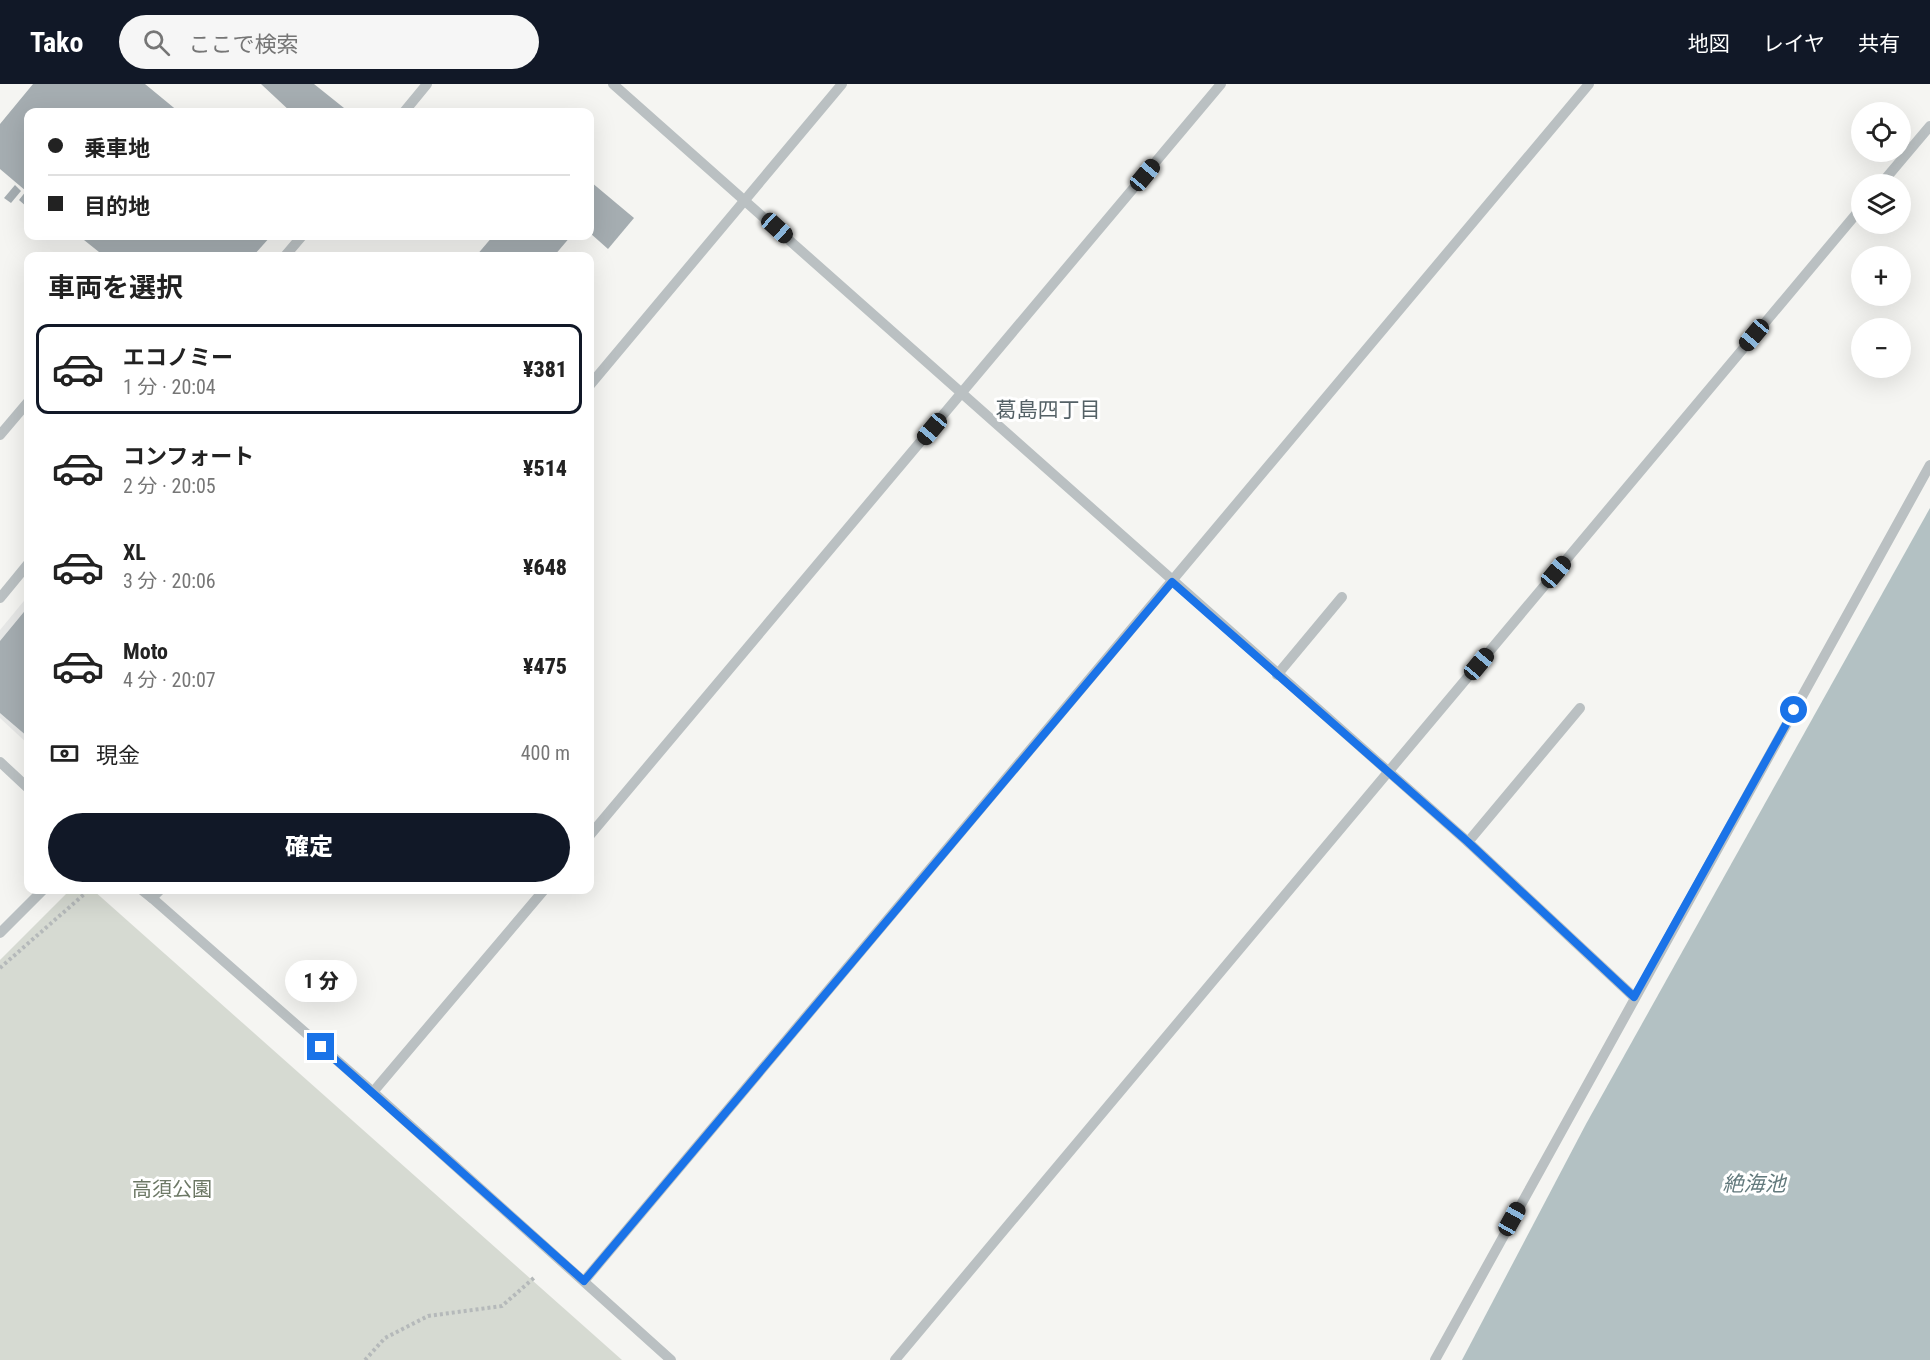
<!DOCTYPE html>
<html lang="ja">
<meta charset="utf-8">
<style>
:root{--surface:#fff;--page:#f6f6f6;--text:#222;--muted:#767676;--line:#e0e0e0;--accent:#111827}
body{margin:0;font-family:"Roboto Condensed","Noto Sans JP",sans-serif;background:var(--page);color:var(--text);height:100vh;display:flex;flex-direction:column;font-size:22px;white-space:nowrap}
*{box-sizing:border-box;margin:0}
p{font-size:20px;color:var(--muted)}
.icon{flex:none;width:33px;height:33px;fill:none;stroke:currentColor;stroke-width:2;stroke-linecap:round;stroke-linejoin:round}
.map{position:relative;flex:1;overflow:hidden}
.drawer{position:absolute;left:24px;top:168px;width:570px;height:642px;display:flex;flex-direction:column;background:var(--surface);border-radius:12px;box-shadow:0 6px 24px #0002}
.drawer>*{flex:none}
.banner{position:absolute;left:24px;top:24px;width:570px;height:132px;border-radius:12px;box-shadow:0 6px 24px #0002;display:grid;align-content:center;height:132px;padding:0 24px;background:var(--surface)}
.buttons{position:absolute;left:1851px;top:18px;display:grid;gap:12px}
.buttons a{display:grid;place-items:center;width:60px;height:60px;border-radius:50%;background:var(--surface);box-shadow:0 6px 24px #0002;font-size:30px}
.end{position:absolute;width:27px;height:27px;margin:-14px;border:8px solid #1a73e8;background:#fff;box-shadow:0 0 0 3px #fff}
.from{border-radius:50%}
.bubble{position:absolute;height:42px;border-radius:21px;background:var(--surface);box-shadow:0 6px 24px #0002;font-size:20px;font-weight:800;line-height:42px;text-align:center}
.car{position:absolute;width:18px;height:36px;margin:-18px -9px;border-radius:8px;box-shadow:0 0 4px 2px #0007;background:linear-gradient(#222 24%,#8ab4d8 0 40%,#222 0 76%,#8ab4d8 0 86%,#222 0)}
.banner b{display:flex;align-items:center;gap:21px;height:57px;font-size:22px}
.banner b+b{border-top:2px solid var(--line)}
.banner i{width:15px;height:15px;background:var(--text)}
ul{padding:0;list-style:none}
li{display:flex;align-items:center;gap:18px;height:90px;margin:0 12px 9px;padding:0 12px;border:3px solid transparent;border-radius:12px}
li div{flex:1}
li b{display:block;font-size:22px}
li em{font-style:normal;font-weight:800}
li.selected{border-color:var(--accent)}
li>.icon{width:54px;height:54px;stroke-width:1.5}
h2{padding:0 24px;font-size:27px;line-height:72px}
.pay{display:flex;align-items:center;gap:15px;height:66px;padding:0 24px;font-size:22px}
.pay p{margin-inline-start:auto}
.action{display:flex;gap:12px;margin-top:auto;padding:12px 24px}
.action a{flex:1;height:69px;border-radius:36px;background:var(--accent);color:#fff;font-size:24px;font-weight:800;line-height:69px;text-align:center}
header{display:flex;align-items:center;gap:36px;box-sizing:border-box;height:84px;padding:0 30px;background:var(--accent);color:#fff}
header strong{font-size:28px}
nav{display:flex;gap:33px;margin-inline-start:auto;font-size:21px}
.search{width:420px;height:54px;background:var(--page);display:flex;align-items:center;gap:15px;box-sizing:border-box;padding:0 21px;border-radius:33px;color:var(--muted);font-size:22px}
.map>svg:first-child{display:block}
.built{fill:#e6e7e6}
.green{fill:#d6dad2}
.water{fill:#b3c1c3}
.building{fill:#a5adb1}
.lines{fill:none;stroke-linecap:round;stroke-linejoin:round}
.path{stroke:#b5b9ba;stroke-width:4;stroke-dasharray:3 3;stroke-linecap:butt}
.minor{stroke:#bac0c2;stroke-width:10}
.route{stroke:#1a73e8;stroke-width:8}
.labels{text-anchor:middle;dominant-baseline:central;stroke-width:6;stroke-linejoin:round;paint-order:stroke}
.park-label{font-size:20px;fill:#6c7865;stroke:#fff}
.neighbourhood-label{font-size:21px;fill:#546166;stroke:#fff}
.water-label{font-size:21px;font-style:italic;fill:#637a7d;stroke:#fff}
</style>
<header>
<strong>Tako</strong>
<div class="search"><svg class="icon" aria-label="search" viewBox="0 0 24 24"><circle cx="10" cy="10" r="6"/><path d="M15 15l6 6"/></svg>ここで検索</div>
<nav><a>地図</a><a>レイヤ</a><a>共有</a></nav>
</header>
<div class="map">
<svg width="1930" height="1276" viewBox="0 0 1930 1276">
<rect width="100%" height="100%" fill="#f5f5f2"/>
<polygon class="built" points="28,512 28,660 0,634 0,546"/>
<polygon class="green" points="70,806 93,806 622,1276 0,1276 0,876"/>
<polygon class="water" points="1930,424 1930,1276 1462,1276 1586,1040"/>
<g class="building">
<polygon points="33,0 145,0 179,28 28,28 28,124 19,116 26,107 0,85 0,40"/>
<polygon points="261,0 314,0 349,28 291,28"/>
<polygon points="591,98 634,134 608,165 590,149"/>
<polygon points="15,101 21,107 11,119 4,114"/>
<polygon points="79,152 271,152 253,172 104,172"/>
<polygon points="493,152 571,152 554,172 476,172"/>
<polygon points="28,523 27,606 28,653 0,629 0,557"/>
</g>
<g class="lines">
<g class="path">
<polyline points="0,884 89,806"/>
<polyline points="365,1276 385,1254 428,1232 502,1222 536,1192"/>
</g>
<g class="minor">
<polyline points="613,0 1468,758 1634,913"/>
<polyline points="404,28 427,0"/>
<polyline points="1881,100 1930,42"/>
<polyline points="285,172 302,152"/>
<polyline points="590,301 842,0"/>
<polyline points="0,351 28,318"/>
<polyline points="0,514 28,480"/>
<polyline points="1277,591 1342,513"/>
<polyline points="0,678 28,704"/>
<polyline points="590,751 1221,0"/>
<polyline points="1468,758 1580,624"/>
<polyline points="142,806 152,814 160,806"/>
<polyline points="152,814 373,1008 671,1276"/>
<polyline points="0,849 43,806"/>
<polyline points="373,1008 544,806"/>
<polyline points="584,1197 1589,0"/>
<polyline points="895,1276 1862,123"/>
<polyline points="1435,1276 1930,381"/>
</g>
</g>
<g class="lines">
<polyline class="route" points="321,963 584,1197 1172,498 1468,758 1634,913 1794,626"/>
</g>
<g class="labels">
<g class="park-label">
<text x="172" y="1105">高須公園</text>
</g>
<g class="neighbourhood-label">
<text x="1048" y="326">葛島四丁目</text>
</g>
<g class="water-label">
<text x="1754" y="1100">絶海池</text>
</g>
</g>
</svg>
<div class="buttons">
<a><svg class="icon" aria-label="locate" viewBox="0 0 24 24"><circle cx="12" cy="12" r="6"/><path d="M12 2v4M12 18v4M2 12h4M18 12h4"/></svg></a>
<a><svg class="icon" aria-label="layers" viewBox="0 0 24 24"><path d="M12 4l9 5-9 5-9-5zM3 14l9 5 9-5"/></svg></a>
<a>+</a>
<a>−</a>
</div>
<i class="end from" style="left:1794px;top:626px"></i>
<i class="end" style="left:321px;top:963px"></i>
<div class="bubble" style="left:285px;top:876px;width:72px">1 分</div>
<i class="car" style="left:1145px;top:91px;rotate:40deg"></i>
<i class="car" style="left:777px;top:144px;rotate:132deg"></i>
<i class="car" style="left:1754px;top:251px;rotate:220deg"></i>
<i class="car" style="left:932px;top:345px;rotate:220deg"></i>
<i class="car" style="left:1556px;top:488px;rotate:40deg"></i>
<i class="car" style="left:1479px;top:580px;rotate:40deg"></i>
<i class="car" style="left:1512px;top:1135px;rotate:29deg"></i>
<div class="banner">
<b><i class="from"></i>乗車地</b>
<b><i></i>目的地</b>
</div>
<section class="drawer">
<h2>車両を選択</h2>
<ul>
<li class="selected"><svg class="icon" aria-label="car" viewBox="0 0 24 24"><path d="M5 17H2v-5l4-1 3-4h7l3 4 3 1v5h-3M9 17h6M6 11h13"/><circle cx="7" cy="17" r="2"/><circle cx="17" cy="17" r="2"/></svg><div><b>エコノミー</b><p>1 分 · 20:04</p></div><em>¥381</em></li>
<li><svg class="icon" aria-label="car" viewBox="0 0 24 24"><path d="M5 17H2v-5l4-1 3-4h7l3 4 3 1v5h-3M9 17h6M6 11h13"/><circle cx="7" cy="17" r="2"/><circle cx="17" cy="17" r="2"/></svg><div><b>コンフォート</b><p>2 分 · 20:05</p></div><em>¥514</em></li>
<li><svg class="icon" aria-label="car" viewBox="0 0 24 24"><path d="M5 17H2v-5l4-1 3-4h7l3 4 3 1v5h-3M9 17h6M6 11h13"/><circle cx="7" cy="17" r="2"/><circle cx="17" cy="17" r="2"/></svg><div><b>XL</b><p>3 分 · 20:06</p></div><em>¥648</em></li>
<li><svg class="icon" aria-label="car" viewBox="0 0 24 24"><path d="M5 17H2v-5l4-1 3-4h7l3 4 3 1v5h-3M9 17h6M6 11h13"/><circle cx="7" cy="17" r="2"/><circle cx="17" cy="17" r="2"/></svg><div><b>Moto</b><p>4 分 · 20:07</p></div><em>¥475</em></li>
</ul>
<div class="pay"><svg class="icon" aria-label="cash" viewBox="0 0 24 24"><path d="M3 7h18v10H3z"/><circle cx="12" cy="12" r="2"/></svg>現金<p>400 m</p></div>
<div class="action"><a>確定</a></div>
</section>
</div>
